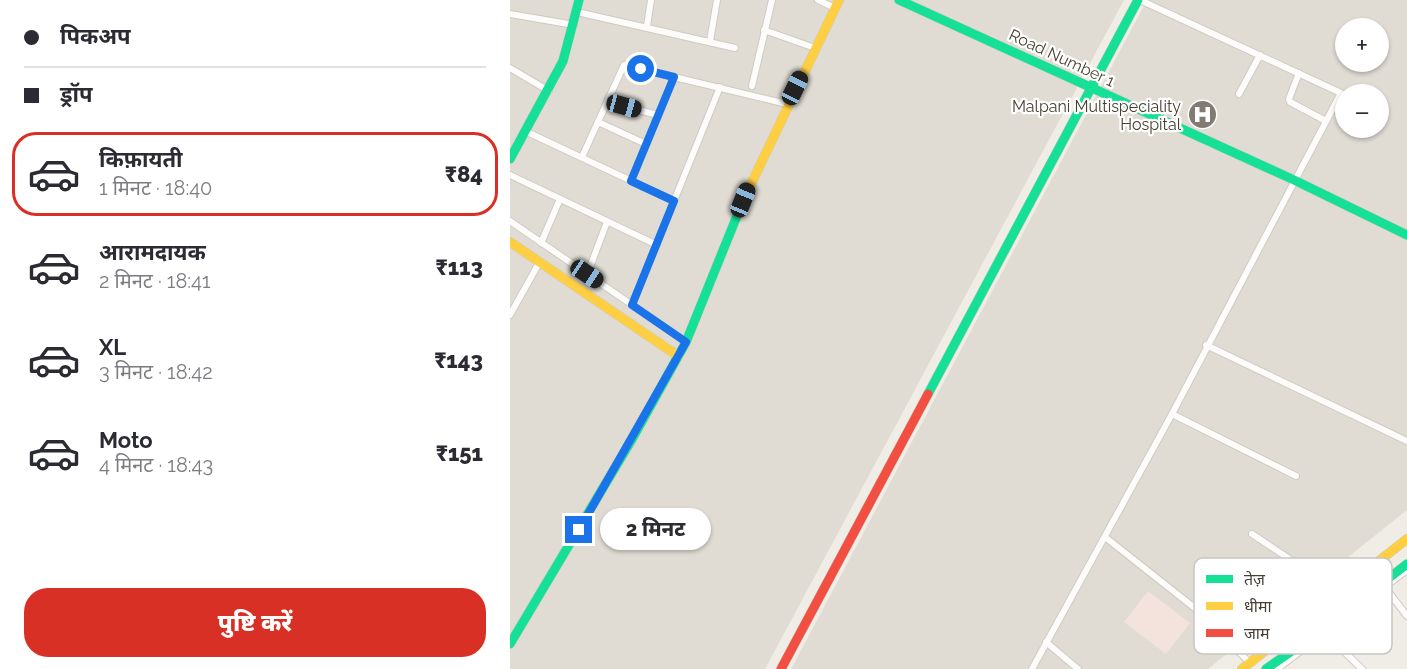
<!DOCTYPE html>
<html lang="hi">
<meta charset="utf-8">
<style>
:root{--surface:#fff;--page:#f7f7f7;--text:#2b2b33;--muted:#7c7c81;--line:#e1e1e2;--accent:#d93025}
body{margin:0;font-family:Raleway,"Noto Sans Devanagari",sans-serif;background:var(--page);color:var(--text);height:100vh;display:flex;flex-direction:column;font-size:22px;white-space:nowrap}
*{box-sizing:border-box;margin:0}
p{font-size:20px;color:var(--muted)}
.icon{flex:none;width:33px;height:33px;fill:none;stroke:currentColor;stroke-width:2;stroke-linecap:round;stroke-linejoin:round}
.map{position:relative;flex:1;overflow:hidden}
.sheet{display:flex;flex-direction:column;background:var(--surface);width:510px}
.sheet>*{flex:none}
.guide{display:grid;align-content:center;height:132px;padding:0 24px;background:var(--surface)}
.controls{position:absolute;left:825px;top:18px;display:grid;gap:12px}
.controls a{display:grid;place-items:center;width:54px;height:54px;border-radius:50%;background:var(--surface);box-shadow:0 2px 4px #0004;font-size:30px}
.end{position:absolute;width:27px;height:27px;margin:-14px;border:8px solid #1a73e8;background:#fff;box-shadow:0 0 0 3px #fff}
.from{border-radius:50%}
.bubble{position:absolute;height:42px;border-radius:21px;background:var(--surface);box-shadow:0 2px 4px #0004;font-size:20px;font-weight:800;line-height:42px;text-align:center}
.car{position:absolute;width:18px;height:36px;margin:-18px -9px;border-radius:8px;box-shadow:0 0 4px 2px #0007;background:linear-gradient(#222 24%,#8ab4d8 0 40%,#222 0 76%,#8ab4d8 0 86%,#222 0)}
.guide b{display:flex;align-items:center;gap:21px;height:57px;font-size:22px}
.guide b+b{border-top:2px solid var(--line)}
.guide i{width:15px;height:15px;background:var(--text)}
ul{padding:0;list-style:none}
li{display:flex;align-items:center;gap:18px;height:84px;margin:0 12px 9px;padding:0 12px;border:3px solid transparent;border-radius:24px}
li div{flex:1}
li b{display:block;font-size:22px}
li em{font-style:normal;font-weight:800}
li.active{border-color:var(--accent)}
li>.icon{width:54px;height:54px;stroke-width:1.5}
.action{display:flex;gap:12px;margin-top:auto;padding:12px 24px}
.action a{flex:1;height:69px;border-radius:24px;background:var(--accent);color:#fff;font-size:24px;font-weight:800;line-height:69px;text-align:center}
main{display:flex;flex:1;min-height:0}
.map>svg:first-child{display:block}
.industrial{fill:#e0dcd4;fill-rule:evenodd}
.medical{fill:#f3e3dc}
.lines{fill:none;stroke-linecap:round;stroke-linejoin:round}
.street-casing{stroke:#cdcbc4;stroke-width:8}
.fast-casing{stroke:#cfcbbc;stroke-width:10}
.slow-casing{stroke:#cfcbbc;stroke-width:10}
.jam-casing{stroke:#cfcbbc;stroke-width:10}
.street{stroke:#fdfcfb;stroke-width:6}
.fast{stroke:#16e098;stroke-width:9}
.slow{stroke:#ffcf43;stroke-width:9}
.jam{stroke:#f24e42;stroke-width:9}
.route{stroke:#1a73e8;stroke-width:8}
.labels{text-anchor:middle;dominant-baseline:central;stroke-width:4.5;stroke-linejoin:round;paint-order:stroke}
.street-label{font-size:16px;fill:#463f32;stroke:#fff}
.poi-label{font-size:16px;fill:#463f32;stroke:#fff;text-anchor:end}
.key{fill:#fff;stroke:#c8c5c2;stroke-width:1.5}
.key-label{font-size:16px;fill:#463f32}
</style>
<main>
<section class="sheet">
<div class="guide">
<b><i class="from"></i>पिकअप</b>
<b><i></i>ड्रॉप</b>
</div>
<ul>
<li class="active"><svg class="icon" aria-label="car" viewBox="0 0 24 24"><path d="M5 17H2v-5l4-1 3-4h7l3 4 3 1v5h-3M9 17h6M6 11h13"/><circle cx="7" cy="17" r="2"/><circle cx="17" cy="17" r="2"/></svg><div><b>किफ़ायती</b><p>1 मिनट · 18:40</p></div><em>₹84</em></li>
<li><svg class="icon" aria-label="car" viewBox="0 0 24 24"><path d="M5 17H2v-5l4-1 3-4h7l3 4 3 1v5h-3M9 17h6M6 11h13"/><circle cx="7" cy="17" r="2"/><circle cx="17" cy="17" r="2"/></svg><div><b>आरामदायक</b><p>2 मिनट · 18:41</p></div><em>₹113</em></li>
<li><svg class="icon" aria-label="car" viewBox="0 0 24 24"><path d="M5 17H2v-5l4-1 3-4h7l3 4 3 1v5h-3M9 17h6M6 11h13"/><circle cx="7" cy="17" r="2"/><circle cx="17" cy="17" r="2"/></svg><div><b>XL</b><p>3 मिनट · 18:42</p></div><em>₹143</em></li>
<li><svg class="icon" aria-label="car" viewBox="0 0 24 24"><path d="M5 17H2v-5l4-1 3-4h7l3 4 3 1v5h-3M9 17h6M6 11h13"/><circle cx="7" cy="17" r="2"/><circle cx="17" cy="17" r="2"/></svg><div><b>Moto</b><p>4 मिनट · 18:43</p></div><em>₹151</em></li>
</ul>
<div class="action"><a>पुष्टि करें</a></div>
</section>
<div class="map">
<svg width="897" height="669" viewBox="0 0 897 669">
<rect width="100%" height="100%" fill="#efede6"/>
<g class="industrial">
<polygon points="0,0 614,0 255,669 0,669"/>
<path d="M 637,0 L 897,0 L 897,510 L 698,669 L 281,669 ZM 836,28 L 868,28 L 868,62 L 836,62 ZM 836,94 L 868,94 L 868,128 L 836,128 Z"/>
</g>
<polygon class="medical" points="638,591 680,623 656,654 614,622"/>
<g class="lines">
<defs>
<g id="street">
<polyline points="308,0 325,8"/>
<polyline points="67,12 225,48"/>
<polyline points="0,14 64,25"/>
<polyline points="137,26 141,0"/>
<polyline points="254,30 305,48"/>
<polyline points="200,41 207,0"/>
<polyline points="0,68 39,91"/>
<polyline points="789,73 779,99 780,102 816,121"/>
<polyline points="242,86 262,0"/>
<polyline points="729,94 750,55"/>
<polyline points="97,102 148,115"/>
<polyline points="88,122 136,144"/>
<polyline points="15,131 164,201"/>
<polyline points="72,157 114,65 277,104"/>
<polyline points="0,175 147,245"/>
<polyline points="121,181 164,77"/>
<polyline points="0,221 176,342"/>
<polyline points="31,243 50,199"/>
<polyline points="77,275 97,222"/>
<polyline points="122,305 210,87"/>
<polyline points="0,315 29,263"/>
<polyline points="696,345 897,441"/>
<polyline points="662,414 786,476"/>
<polyline points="742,534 829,592"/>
<polyline points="595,537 686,609 740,663"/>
<polyline points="874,586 897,616"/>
<polyline points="814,632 852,669"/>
<polyline points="536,642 568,669"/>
<polyline points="522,669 662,414 831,93 630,0"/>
<polyline points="767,669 897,570"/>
</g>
<g id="fast">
<polyline points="389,0 784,180 897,235"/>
<polyline points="0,159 53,61 69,0"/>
<polyline points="418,394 628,0"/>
<polyline points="0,644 121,441 176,342 233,201"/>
<polyline points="756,669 812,630 897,564"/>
</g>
<g id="slow">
<polyline points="233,201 329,0"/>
<polyline points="0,242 168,356"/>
<polyline points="732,669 897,539"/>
</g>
<polyline id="jam" points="271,669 418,394"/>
</defs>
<use href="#street" class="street-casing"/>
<use href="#fast" class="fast-casing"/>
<use href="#slow" class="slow-casing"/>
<use href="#jam" class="jam-casing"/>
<use href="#street" class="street"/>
<use href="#fast" class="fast"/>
<use href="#slow" class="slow"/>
<use href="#jam" class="jam"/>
</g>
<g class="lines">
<polyline class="route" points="69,530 176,342 122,305 164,201 121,181 164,77 131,69"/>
</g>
<defs>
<symbol id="hospital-disc" viewBox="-11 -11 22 22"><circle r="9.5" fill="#817c71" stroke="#fff"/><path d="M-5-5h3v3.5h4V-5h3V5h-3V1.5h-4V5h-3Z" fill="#fff"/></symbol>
</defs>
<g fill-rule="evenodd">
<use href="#hospital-disc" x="676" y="98" width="33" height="33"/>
</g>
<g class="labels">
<g class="street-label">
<text transform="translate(552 58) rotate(25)">Road Number 1</text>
</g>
<g class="poi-label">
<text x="671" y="106">Malpani Multispeciality<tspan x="671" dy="18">Hospital</tspan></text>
</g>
</g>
<rect x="684" y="558" width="198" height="96" rx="9" class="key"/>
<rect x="696" y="575" width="27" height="8" fill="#16e098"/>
<rect x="696" y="602" width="27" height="8" fill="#ffcf43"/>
<rect x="696" y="629" width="27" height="8" fill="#f24e42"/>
<g class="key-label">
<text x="734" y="585">तेज़</text>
<text x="734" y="612">धीमा</text>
<text x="734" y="639">जाम</text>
</g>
</svg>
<div class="controls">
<a>+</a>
<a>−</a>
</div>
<i class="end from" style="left:131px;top:69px"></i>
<i class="end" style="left:69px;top:530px"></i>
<div class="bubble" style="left:90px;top:508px;width:111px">2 मिनट</div>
<i class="car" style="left:285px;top:88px;rotate:26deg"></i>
<i class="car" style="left:114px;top:106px;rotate:105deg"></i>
<i class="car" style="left:233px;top:200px;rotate:22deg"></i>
<i class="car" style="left:77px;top:274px;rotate:124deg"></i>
</div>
</main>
